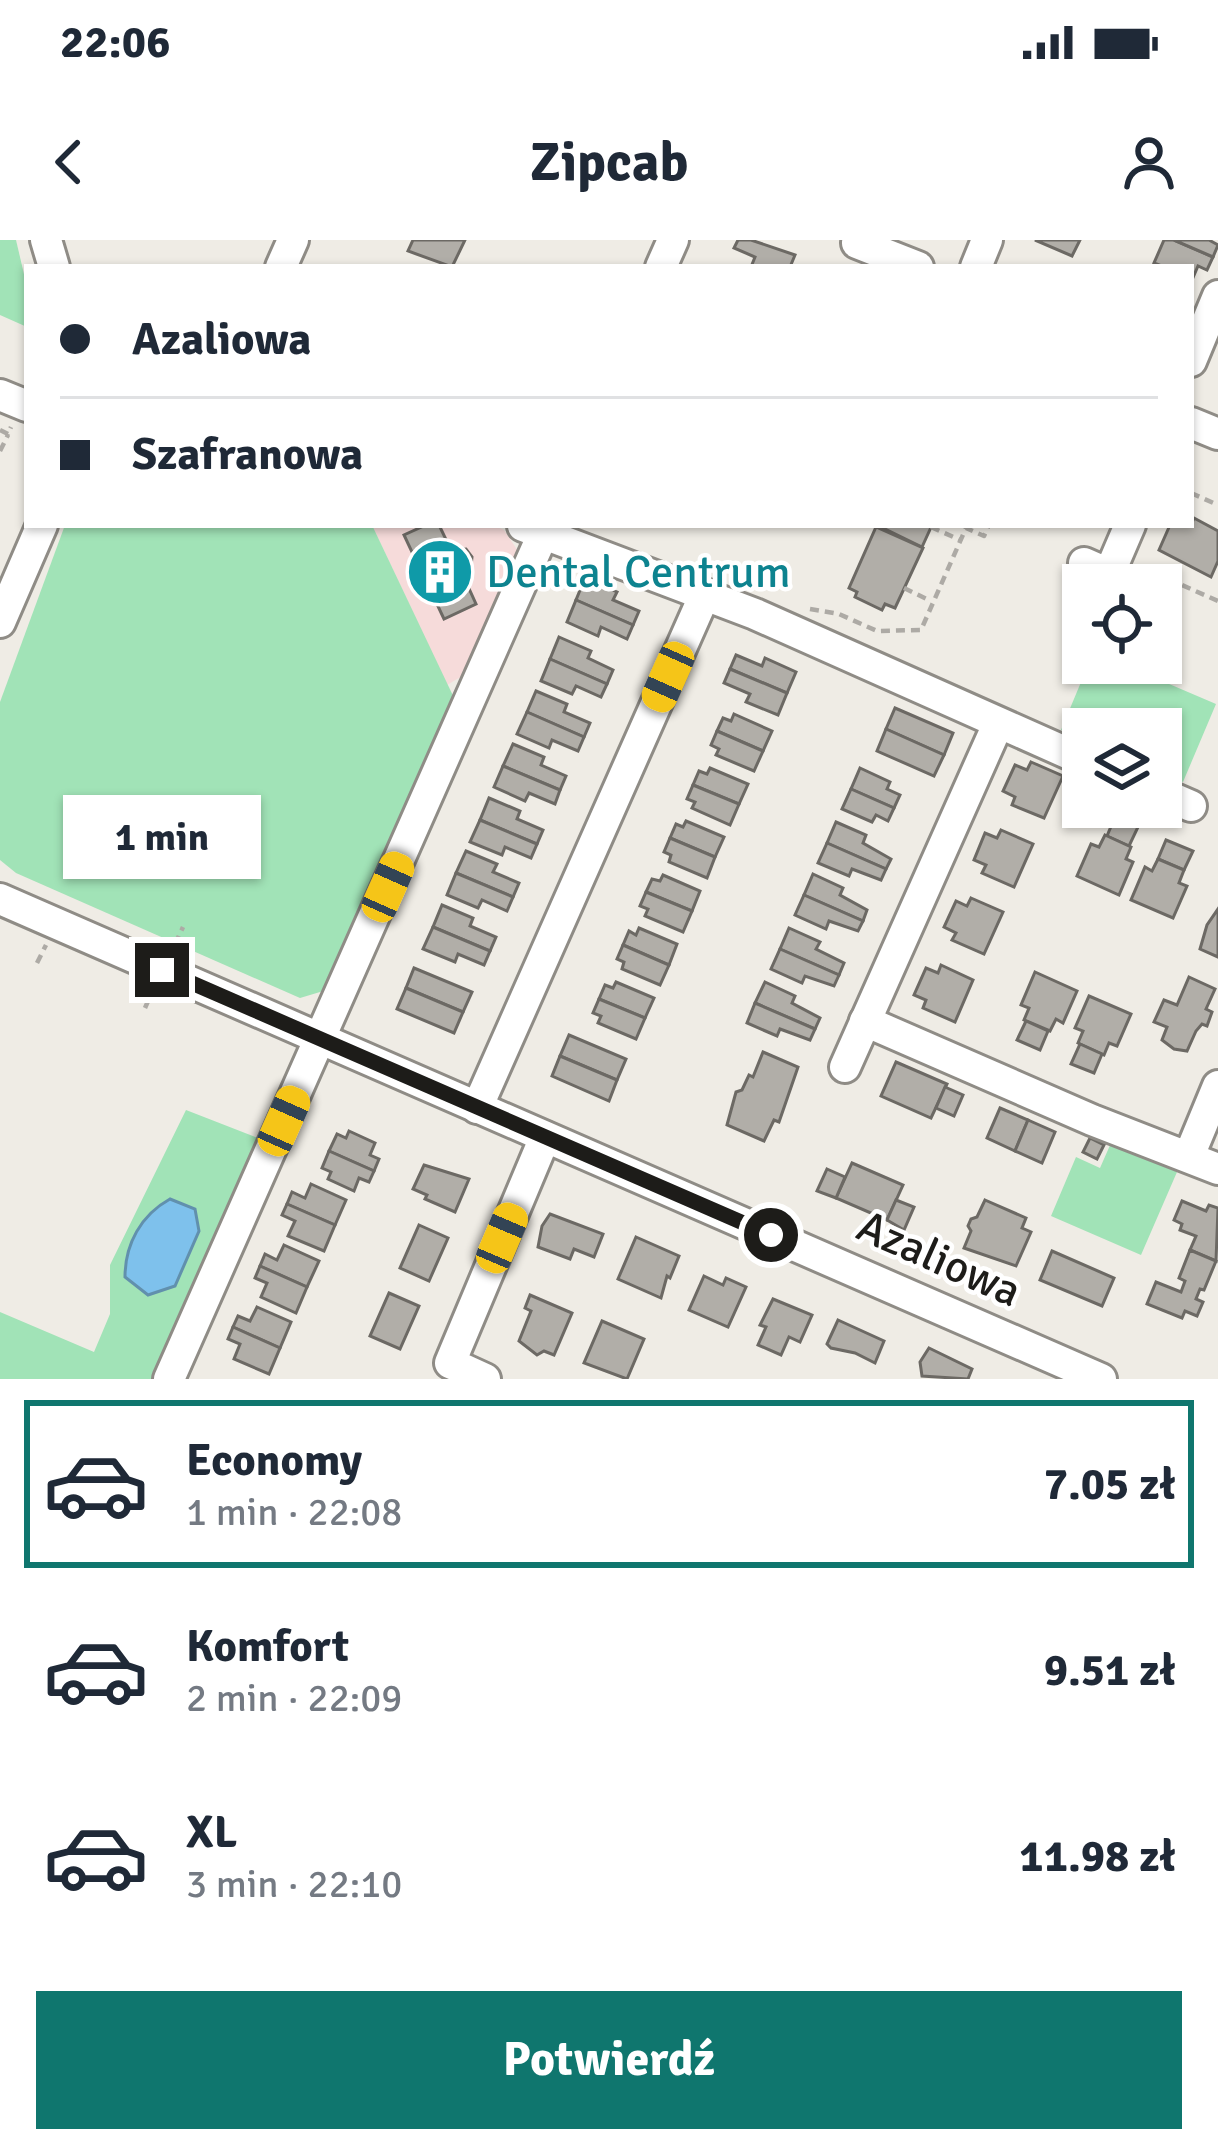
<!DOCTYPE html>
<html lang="pl">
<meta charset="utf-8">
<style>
:root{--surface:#fff;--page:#f2f2f3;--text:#1f2937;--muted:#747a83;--line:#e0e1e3;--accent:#0f766e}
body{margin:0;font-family:Signika,sans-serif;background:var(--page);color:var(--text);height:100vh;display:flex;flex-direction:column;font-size:45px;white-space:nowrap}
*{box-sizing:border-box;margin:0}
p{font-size:39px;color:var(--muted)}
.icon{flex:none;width:66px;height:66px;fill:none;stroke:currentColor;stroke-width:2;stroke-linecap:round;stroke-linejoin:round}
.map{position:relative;height:1139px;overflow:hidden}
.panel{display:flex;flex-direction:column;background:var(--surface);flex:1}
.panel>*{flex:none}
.guide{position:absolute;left:24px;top:24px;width:1170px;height:264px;border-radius:0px;box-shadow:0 3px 9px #0004;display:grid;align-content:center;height:264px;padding:0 36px;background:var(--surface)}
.controls{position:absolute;left:1062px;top:324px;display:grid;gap:24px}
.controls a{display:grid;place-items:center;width:120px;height:120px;border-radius:0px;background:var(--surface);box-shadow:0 3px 9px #0004;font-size:60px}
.end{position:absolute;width:54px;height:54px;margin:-27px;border:15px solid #1d1c19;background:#fff;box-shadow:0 0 0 6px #fff}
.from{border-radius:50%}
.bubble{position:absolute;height:84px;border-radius:0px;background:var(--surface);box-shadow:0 3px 9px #0004;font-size:39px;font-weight:800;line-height:84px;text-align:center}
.car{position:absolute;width:36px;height:72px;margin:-36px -18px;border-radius:15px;box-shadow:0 0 9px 3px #0007;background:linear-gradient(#f5c518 24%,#345 0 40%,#f5c518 0 76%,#345 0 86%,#f5c518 0)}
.guide b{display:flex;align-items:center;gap:42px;height:114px;font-size:45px}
.guide b+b{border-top:3px solid var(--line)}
.guide i{width:30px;height:30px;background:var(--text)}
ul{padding:21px 0 0;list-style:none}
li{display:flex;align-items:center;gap:36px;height:168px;margin:0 24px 18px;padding:0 12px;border:6px solid transparent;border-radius:0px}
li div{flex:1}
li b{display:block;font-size:45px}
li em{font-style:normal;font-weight:800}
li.active{border-color:var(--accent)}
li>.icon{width:108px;height:108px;stroke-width:1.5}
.cta{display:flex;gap:24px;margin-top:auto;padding:24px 36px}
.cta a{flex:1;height:138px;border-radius:0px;background:var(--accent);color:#fff;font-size:48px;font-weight:800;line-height:138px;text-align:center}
.status{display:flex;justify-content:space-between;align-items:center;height:84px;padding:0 60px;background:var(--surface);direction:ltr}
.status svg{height:33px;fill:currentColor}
header{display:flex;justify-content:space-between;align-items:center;height:156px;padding:0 36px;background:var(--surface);font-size:54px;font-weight:800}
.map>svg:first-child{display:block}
.commercial{fill:#f6dbda}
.green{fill:#a1e3b7}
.water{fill:#7ec1ec;stroke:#6190ad;stroke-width:3}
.building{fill:#b1aea8;stroke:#6c6964;stroke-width:3}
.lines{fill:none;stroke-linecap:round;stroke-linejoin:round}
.minor-casing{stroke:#8f8c86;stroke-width:36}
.path{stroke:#adaaa5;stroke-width:4.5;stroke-dasharray:9 6;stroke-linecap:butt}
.minor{stroke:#fff;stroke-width:30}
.route{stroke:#1d1c19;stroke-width:15}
.labels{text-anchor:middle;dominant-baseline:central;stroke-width:9;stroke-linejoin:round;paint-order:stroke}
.culture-label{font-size:45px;fill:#0d838f;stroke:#fff;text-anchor:start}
.street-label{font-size:45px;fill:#1d1c19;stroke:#fff}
</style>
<div class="status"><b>22:06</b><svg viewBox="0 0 49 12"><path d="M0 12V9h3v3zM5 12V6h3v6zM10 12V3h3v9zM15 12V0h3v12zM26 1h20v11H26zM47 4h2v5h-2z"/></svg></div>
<header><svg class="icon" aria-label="back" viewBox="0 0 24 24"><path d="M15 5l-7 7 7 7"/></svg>Zipcab<svg class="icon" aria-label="person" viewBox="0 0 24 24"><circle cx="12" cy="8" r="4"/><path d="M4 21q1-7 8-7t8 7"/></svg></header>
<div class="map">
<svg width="1218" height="1139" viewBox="0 0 1218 1139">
<rect width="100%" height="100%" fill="#efece5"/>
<polygon class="commercial" points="372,285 493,285 504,290 520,314 469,432 447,445"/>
<g class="green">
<polygon points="0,0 16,0 27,47 27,87 0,75"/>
<polygon points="65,285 372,285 456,462 330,749 300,758 16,633 0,620 0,462"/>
<polygon points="1089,423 1120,423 1216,464 1183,542 1161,533 1161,489 1083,489 1083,499 1061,490"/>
<polygon points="186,870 263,900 153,1139 0,1139 0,1072 94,1112 110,1074 110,1025"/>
<polygon points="1111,903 1177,932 1141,1015 1051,976 1076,917 1100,928"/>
</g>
<path class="water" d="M 170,959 L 195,969 L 199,991 L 175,1046 L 148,1055 L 125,1037 C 125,1004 141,975 170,959 Z"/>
<g class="building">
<polygon points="413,0 465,0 452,27 408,11"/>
<polygon points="738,0 751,0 795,15 790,27 751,27 755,17 734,8"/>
<polygon points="1035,0 1080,0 1072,16"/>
<polygon points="1164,0 1174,0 1213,17 1207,30 1198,26 1192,40 1191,27 1164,27 1154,23"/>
<polygon points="1174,0 1209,0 1218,5 1213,17"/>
<polygon points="1194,278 1218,291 1218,321 1211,337 1159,310 1170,285 1191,285"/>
<polygon points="426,285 439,285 451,310 466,309 472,317 471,327 462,333 476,364 444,379 428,345 423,347 416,331 420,329 404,295"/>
<polygon points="877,285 932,285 922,307"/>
<polygon points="876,287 923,308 895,368 885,364 882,370 855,357 857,352 849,348"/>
<polygon points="585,338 617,352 613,360 639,371 633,385 576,360"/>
<polygon points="576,360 633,385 627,399 601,387 598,396 567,382"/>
<polygon points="559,397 591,411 588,418 613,430 607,444 550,419"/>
<polygon points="736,415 762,426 765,418 796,432 787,453 730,429"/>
<polygon points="550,419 607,444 601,457 576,446 572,454 541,441"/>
<polygon points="730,429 787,453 778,475 746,462 750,454 724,443"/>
<polygon points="536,451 567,464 564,472 590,483 584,497 527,472"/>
<polygon points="895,468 953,493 944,515 886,489"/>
<polygon points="527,472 584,497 578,511 552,500 549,508 517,494"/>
<polygon points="734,474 772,491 763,511 717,491 723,478 731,481"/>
<polygon points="886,489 944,515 934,536 877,511"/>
<polygon points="717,491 763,511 754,531 716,515 719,509 711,505"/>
<polygon points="513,504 544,517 541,525 566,536 560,550 503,526"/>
<polygon points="1031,522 1063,536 1044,578 1012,565 1015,557 1003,551 1015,525 1027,530"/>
<polygon points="503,526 560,550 555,564 529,553 525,561 494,547"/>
<polygon points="710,528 748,544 739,564 693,545 699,531 707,534"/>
<polygon points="860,528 890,542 887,549 900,555 894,568 851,549"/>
<polygon points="693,545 739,564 730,585 692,568 695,562 687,559"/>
<polygon points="851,549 894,568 888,581 876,575 872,582 842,569"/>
<polygon points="489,558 520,571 517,579 543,590 537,604 480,580"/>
<polygon points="1115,577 1138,587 1129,606 1107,596"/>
<polygon points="480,580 537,604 531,618 505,607 502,615 470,602"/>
<polygon points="686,581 724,597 715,617 670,598 676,584 683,587"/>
<polygon points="836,582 866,595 863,603 891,619 886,629 827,603"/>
<polygon points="1001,590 1033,604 1014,647 982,633 986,625 974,620 985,593 997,598"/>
<polygon points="1105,595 1131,607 1126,619 1133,622 1119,655 1077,636 1091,604 1099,607"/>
<polygon points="670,598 715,617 707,638 669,622 671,615 664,612"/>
<polygon points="1166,600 1193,611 1184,630 1158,619"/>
<polygon points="827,603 886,629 881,640 852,629 849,636 818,623"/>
<polygon points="466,611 497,624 493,632 519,643 513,657 456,633"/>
<polygon points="1158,619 1184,630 1179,643 1187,646 1173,678 1131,660 1145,627 1152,631"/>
<polygon points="456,633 513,657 507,671 482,660 478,668 447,655"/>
<polygon points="813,634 843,648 840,655 867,670 863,681 804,655"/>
<polygon points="663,635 700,651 692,671 646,652 652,639 660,641"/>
<polygon points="646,652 692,671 683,692 645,676 648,669 640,666"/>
<polygon points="804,655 863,681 858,691 829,681 826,689 795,675"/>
<polygon points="971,658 1003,672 984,714 952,700 956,693 944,687 956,661 967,666"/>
<polygon points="442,665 473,678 470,686 496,697 490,711 433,687"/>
<polygon points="1218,669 1218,717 1200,709 1207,685"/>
<polygon points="433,687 490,711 484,725 458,714 455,722 423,709"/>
<polygon points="639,688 677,704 669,725 623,705 629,691 636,695"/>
<polygon points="789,688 820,702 816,709 844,723 839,735 780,709"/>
<polygon points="623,705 669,725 660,745 622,729 624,722 617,719"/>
<polygon points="780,709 839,735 834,746 805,736 802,743 771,729"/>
<polygon points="941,725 973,740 955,782 923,768 926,760 914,755 926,728 938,733"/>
<polygon points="414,728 472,752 463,772 406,748"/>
<polygon points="1035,732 1077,751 1063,783 1056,779 1050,791 1024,780 1029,768 1021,765"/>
<polygon points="1189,737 1215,749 1206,769 1212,772 1207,786 1202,784 1196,791 1187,811 1174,809 1162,800 1167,787 1154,782 1164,760 1177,765"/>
<polygon points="616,742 654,758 645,778 599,759 605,745 613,748"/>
<polygon points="765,742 795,756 792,763 820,778 815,789 755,763"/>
<polygon points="406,748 463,772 454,793 397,769"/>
<polygon points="1089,756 1131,774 1117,806 1109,803 1104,815 1078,803 1083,791 1075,788"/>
<polygon points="599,759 645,778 636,799 598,783 601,776 593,773"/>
<polygon points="755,763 815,789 810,800 780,789 777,796 747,783"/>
<polygon points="1026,781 1048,791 1040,810 1017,800"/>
<polygon points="569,795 626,819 617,840 560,816"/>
<polygon points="1080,804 1102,814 1094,833 1071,824"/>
<polygon points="763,812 798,827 779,882 774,880 764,901 727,885 736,852 742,850 749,835 753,837"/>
<polygon points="560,816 617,840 609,861 552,836"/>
<polygon points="896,822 947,844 931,878 881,856"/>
<polygon points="945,847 963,855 954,876 936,868"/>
<polygon points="1000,868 1028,880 1015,911 987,898"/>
<polygon points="1028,880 1055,892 1042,923 1015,911"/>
<polygon points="349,891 375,903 370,915 379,919 374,931 329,911 337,894 346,898"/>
<polygon points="1090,898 1104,905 1097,919 1083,912"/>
<polygon points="329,911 374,931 369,942 359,938 354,951 328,939 331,932 322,928"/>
<polygon points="852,923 903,945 887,980 836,958"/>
<polygon points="424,925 469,939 455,972 425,959 427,955 413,949"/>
<polygon points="827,929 845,937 836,958 817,951"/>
<polygon points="311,944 346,960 335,985 287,964 292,952 305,958"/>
<polygon points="896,960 914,967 904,990 887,980"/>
<polygon points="985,960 1026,978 1022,988 1031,992 1016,1026 964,1008 971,991 968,986 971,979 977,977"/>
<polygon points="1182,961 1206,971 1209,965 1218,968 1216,1021 1190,1010 1196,996 1180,990 1182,984 1174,980"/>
<polygon points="287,964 335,985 324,1011 288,996 295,981 282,975"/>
<polygon points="550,974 603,994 594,1017 574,1009 570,1019 538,1007 542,986"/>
<polygon points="419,985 448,998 429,1041 400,1028"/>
<polygon points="636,997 679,1016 670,1038 667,1036 661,1058 618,1039"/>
<polygon points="284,1005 319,1021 307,1047 260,1026 265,1014 277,1020"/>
<polygon points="1190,1010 1216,1021 1204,1050 1200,1049 1196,1059 1203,1062 1197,1076 1185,1071 1182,1078 1147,1064 1156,1042 1181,1052 1185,1041 1179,1038"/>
<polygon points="1052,1011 1114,1038 1102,1066 1040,1040"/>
<polygon points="260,1026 307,1047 296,1073 261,1057 267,1043 255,1038"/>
<polygon points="704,1036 723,1045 726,1038 746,1047 728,1087 689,1070"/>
<polygon points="389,1053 419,1066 400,1109 370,1096"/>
<polygon points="530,1055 572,1073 554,1115 544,1111 537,1115 519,1101 531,1071 525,1068"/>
<polygon points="773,1059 812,1075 800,1102 789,1097 781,1115 758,1105 766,1087 760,1085"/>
<polygon points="257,1067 291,1082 280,1108 233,1087 238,1076 250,1081"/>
<polygon points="838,1080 884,1101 875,1123 855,1113 831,1108 827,1104"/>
<polygon points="602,1081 644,1099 627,1139 584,1123"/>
<polygon points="233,1087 280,1108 269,1134 234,1119 240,1104 228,1099"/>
<polygon points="929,1108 972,1129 968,1139 922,1136 920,1122"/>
</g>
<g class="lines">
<defs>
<g id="minor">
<polyline points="46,0 54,27"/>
<polyline points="857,3 918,27"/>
<polyline points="281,27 293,0"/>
<polyline points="661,27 673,0"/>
<polyline points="976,27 987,0"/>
<polyline points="1191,121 1218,56"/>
<polyline points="0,155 27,166"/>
<polyline points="1191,183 1218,194"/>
<polyline points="523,286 755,374 1083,520"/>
<polyline points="1084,323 1109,334 1130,285"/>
<polyline points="0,382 42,285"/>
<polyline points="1161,553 1191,566"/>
<polyline points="0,659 1101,1139"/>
<polyline points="865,781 1092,880 1218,929"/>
<polyline points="845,827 998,484"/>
<polyline points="477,868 705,354"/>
<polyline points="1189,916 1218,846"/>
<polyline points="169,1139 547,285"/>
<polyline points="485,1139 450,1123 545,897"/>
</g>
</defs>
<use href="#minor" class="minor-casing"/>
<g class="path">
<polyline points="0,190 8,194 11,187"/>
<polyline points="0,211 8,195"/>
<polyline points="1191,253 1218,265"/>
<polyline points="931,287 960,300"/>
<polyline points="1141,327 1218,361"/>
<polyline points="904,348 931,361"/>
<polyline points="810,369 839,374 877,391 921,390 966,288 984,296 989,285"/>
<polyline points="175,704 183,687"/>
<polyline points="37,723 46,705"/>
<polyline points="145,768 152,752"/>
</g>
<use href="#minor" class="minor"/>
</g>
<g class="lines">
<polyline class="route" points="162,730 771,995"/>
</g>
<defs>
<symbol id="building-disc" viewBox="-11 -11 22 22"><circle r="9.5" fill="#0f9aa8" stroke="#fff"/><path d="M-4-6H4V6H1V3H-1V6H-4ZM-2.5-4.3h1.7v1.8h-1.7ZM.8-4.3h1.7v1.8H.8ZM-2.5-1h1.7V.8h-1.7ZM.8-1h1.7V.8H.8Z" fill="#fff"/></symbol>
</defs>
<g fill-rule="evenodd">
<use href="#building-disc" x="402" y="294" width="76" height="76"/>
</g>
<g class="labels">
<g class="culture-label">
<text x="486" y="332">Dental Centrum</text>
</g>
<g class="street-label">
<text transform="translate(939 1019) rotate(24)">Azaliowa</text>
</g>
</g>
</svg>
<div class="controls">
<a><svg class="icon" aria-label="locate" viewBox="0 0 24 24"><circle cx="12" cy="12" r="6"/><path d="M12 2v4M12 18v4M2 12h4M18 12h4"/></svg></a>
<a><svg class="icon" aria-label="layers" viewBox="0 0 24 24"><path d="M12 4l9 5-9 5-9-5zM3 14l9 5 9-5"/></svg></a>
</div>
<i class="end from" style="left:771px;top:995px"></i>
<i class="end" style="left:162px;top:730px"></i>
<div class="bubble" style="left:63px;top:555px;width:198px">1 min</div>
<i class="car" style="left:668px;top:437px;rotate:204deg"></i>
<i class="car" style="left:388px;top:647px;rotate:24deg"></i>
<i class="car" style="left:284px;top:881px;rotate:24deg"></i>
<i class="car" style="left:502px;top:998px;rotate:23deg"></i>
<div class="guide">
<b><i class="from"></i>Azaliowa</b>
<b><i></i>Szafranowa</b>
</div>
</div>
<section class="panel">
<ul>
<li class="active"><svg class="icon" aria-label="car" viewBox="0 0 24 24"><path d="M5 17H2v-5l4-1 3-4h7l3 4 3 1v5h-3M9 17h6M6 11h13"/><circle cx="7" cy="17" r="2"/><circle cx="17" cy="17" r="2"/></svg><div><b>Economy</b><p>1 min · 22:08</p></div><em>7.05 zł</em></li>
<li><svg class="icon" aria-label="car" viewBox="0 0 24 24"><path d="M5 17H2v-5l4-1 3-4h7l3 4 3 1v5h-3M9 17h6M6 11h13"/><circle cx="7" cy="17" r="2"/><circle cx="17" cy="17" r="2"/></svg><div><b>Komfort</b><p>2 min · 22:09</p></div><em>9.51 zł</em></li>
<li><svg class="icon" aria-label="car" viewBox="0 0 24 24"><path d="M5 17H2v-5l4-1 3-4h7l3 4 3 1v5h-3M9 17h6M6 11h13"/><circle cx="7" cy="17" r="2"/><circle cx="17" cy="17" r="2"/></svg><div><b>XL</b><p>3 min · 22:10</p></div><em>11.98 zł</em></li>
</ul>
<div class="cta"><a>Potwierdź</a></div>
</section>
